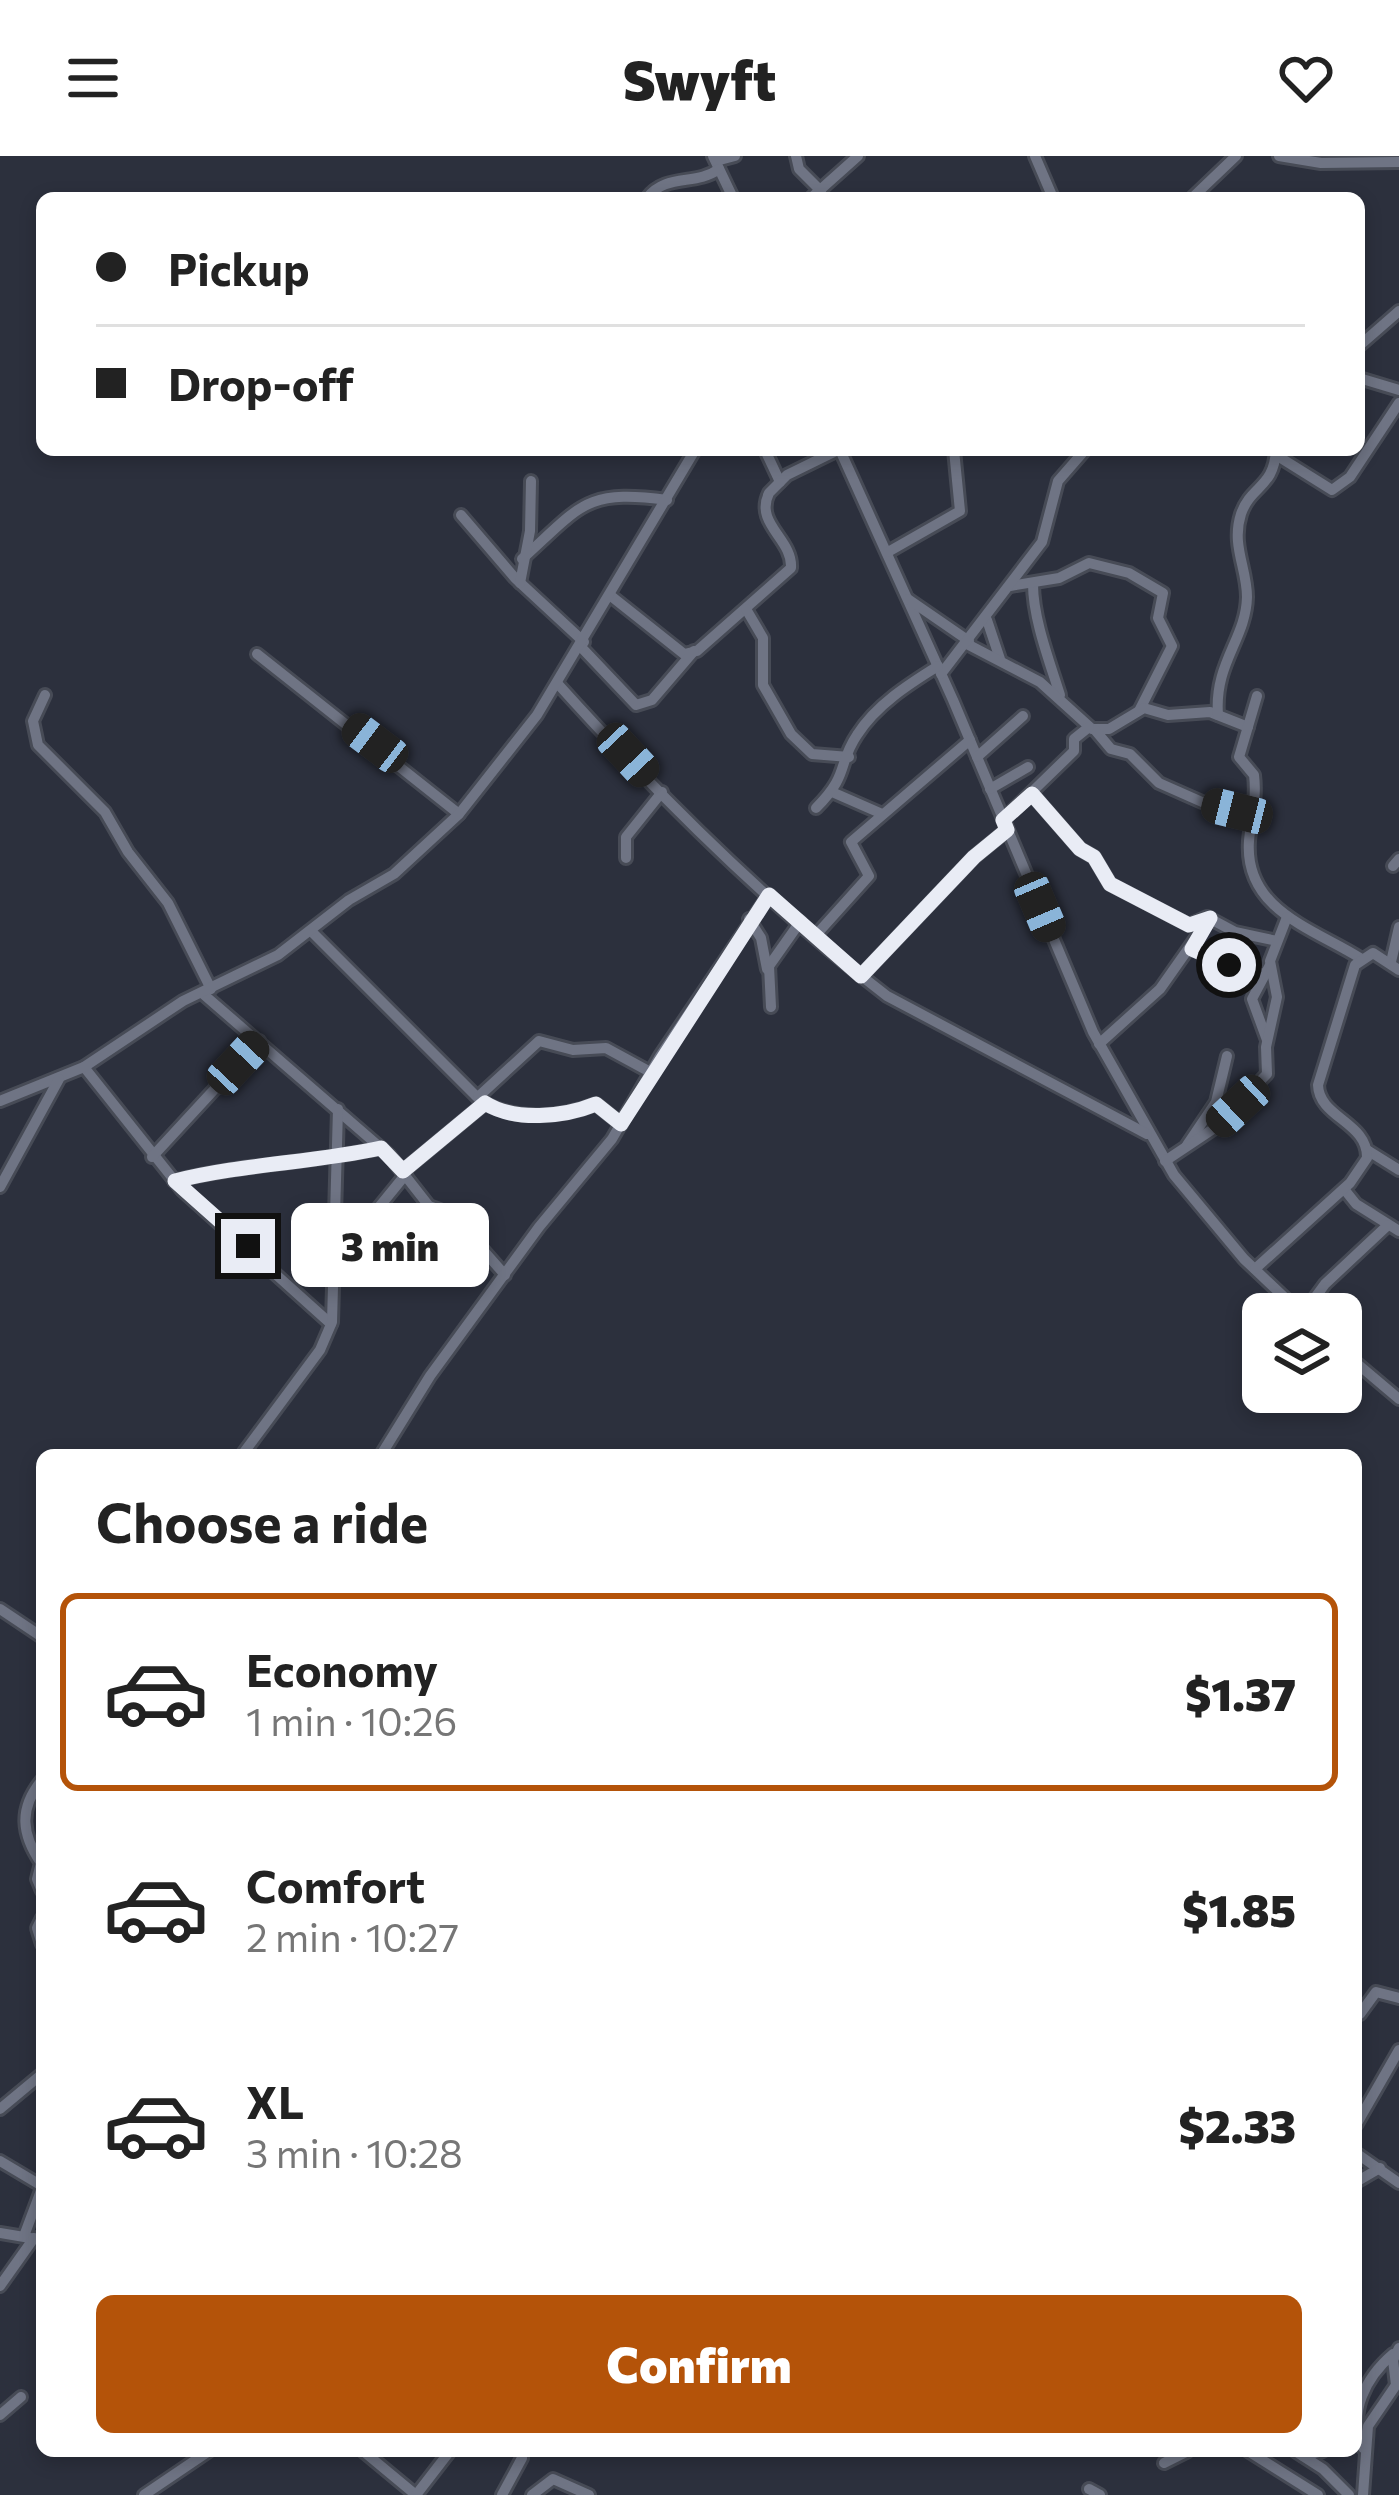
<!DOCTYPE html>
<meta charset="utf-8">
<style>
:root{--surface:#fff;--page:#f6f6f6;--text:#222;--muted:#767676;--line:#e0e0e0;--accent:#b45309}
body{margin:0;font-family:Commissioner,sans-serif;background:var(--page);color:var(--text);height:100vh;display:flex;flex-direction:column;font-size:45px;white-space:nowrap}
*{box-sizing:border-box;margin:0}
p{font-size:39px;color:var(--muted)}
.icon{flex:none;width:66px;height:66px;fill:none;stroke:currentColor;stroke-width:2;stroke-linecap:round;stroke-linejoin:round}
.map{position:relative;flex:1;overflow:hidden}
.panel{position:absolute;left:36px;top:1293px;width:1326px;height:1008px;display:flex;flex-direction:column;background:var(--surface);border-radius:18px;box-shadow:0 6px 18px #0003}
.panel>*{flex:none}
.guide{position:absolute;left:36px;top:36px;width:1329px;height:264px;border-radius:18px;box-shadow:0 6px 18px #0003;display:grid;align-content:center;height:264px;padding:0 60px;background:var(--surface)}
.tools{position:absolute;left:1242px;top:1137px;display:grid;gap:24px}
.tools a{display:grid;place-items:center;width:120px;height:120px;border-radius:18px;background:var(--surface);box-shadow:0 6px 18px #0003;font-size:60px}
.end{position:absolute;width:54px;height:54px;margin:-27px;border:15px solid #e9ecf5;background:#111;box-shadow:0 0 0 6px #111}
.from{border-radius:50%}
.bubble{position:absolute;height:84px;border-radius:18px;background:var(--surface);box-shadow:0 6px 18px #0003;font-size:39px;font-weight:800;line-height:84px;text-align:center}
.car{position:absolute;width:36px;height:72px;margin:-36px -18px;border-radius:15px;box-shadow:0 0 9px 3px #0007;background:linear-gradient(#222 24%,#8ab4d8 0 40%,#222 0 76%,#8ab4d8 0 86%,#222 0)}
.guide b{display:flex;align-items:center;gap:42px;height:114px;font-size:45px}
.guide b+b{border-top:3px solid var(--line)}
.guide i{width:30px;height:30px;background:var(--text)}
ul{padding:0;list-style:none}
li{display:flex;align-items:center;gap:36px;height:198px;margin:0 24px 18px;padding:0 36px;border:6px solid transparent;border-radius:18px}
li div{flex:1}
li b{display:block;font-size:45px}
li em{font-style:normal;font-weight:800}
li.selected{border-color:var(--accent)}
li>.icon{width:108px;height:108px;stroke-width:1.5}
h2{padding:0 60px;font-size:54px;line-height:144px}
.primary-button{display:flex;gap:24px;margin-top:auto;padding:24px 60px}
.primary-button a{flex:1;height:138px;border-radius:18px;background:var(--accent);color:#fff;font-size:48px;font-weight:800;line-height:138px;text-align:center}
header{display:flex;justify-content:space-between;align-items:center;height:156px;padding:0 60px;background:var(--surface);font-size:54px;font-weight:800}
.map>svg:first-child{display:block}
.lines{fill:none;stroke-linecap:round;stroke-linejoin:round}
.minor-casing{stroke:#474b56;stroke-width:16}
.minor{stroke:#6f7484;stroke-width:10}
.route{stroke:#e9ecf5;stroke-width:15}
</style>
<header><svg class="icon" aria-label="menu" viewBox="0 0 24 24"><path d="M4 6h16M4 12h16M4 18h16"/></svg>Swyft<svg class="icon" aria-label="heart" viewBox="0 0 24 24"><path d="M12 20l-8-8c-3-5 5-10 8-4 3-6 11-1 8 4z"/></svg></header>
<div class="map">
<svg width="1399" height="2339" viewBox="0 0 1399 2339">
<rect width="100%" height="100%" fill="#2c303d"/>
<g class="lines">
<defs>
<g id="minor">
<polyline points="713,0 733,42"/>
<polyline points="796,0 799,13 821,35"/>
<polyline points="1035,0 1053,42"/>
<polyline points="1279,0 1321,7 1399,6"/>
<polyline points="716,5 735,0"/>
<path d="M 647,42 C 666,17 696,30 719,13"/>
<polyline points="811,42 858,0"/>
<polyline points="1192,42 1236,0"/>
<polyline points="1359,190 1399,155"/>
<polyline points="1359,222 1399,234"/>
<polyline points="765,294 780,326"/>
<polyline points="840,294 953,544 1093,876 1174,1019 1244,1103 1302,1158"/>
<polyline points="1276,299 1332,334 1350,321 1399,247"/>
<polyline points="461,359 515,422 584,486"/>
<polyline points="888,396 960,355 954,294"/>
<path d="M 522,403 C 581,350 584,333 667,344"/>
<polyline points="520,427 530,375 531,325"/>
<path d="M 1033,428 C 1033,462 1049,504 1060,539"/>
<polyline points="1010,430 1059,422 1089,407 1129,417 1163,437 1158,462 1172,490 1140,553"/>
<path d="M 611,440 L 684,498 L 697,495 L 791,412 C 793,383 754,368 769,337 L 787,319 L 838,294"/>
<polyline points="908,443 969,485"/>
<polyline points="746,453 763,482 763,529 791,578 812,598 849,601"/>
<polyline points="987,464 1000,503"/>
<polyline points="967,488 1040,526 1092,573 1109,573 1144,552 1168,559 1210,556 1248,571"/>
<polyline points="581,491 636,549 652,544 694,495"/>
<polyline points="257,498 459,658"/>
<polyline points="941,518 1042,386 1058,325 1085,294"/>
<path d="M 557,527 C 657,638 768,749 887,840 L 1147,978"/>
<polyline points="45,539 33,565 38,589 105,656 128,696 168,747 211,833"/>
<path d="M 1257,540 L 1239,601 L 1254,619 C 1257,643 1251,662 1249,685 C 1244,754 1314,773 1360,802"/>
<path d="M 1218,559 C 1214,507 1246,483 1247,441 C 1247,412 1231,389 1241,358 C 1251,329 1274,332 1276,294"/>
<polyline points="1095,574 1111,593 1130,598 1159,627 1202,646 1255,658"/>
<polyline points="977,601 1023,560"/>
<polyline points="990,633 1028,611"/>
<polyline points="832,636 880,657"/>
<polyline points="1032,638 1080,693 1094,701 1110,728 1189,769 1207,761 1235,776 1277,785"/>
<path d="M 816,652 C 850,618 837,609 857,579 C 876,549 909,528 938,510"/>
<polyline points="1003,664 1074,595 1074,583 1089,571"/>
<polyline points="626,702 626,681 662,636"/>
<polyline points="1393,710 1399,703"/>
<polyline points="749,763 761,782 767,813"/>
<path d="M 311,775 L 481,945 C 514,965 560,962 596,948 L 621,968"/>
<polyline points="816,779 869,720 851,686 970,584"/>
<polyline points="1192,793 1263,818"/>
<polyline points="1391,806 1399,771"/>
<polyline points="861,820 974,701 1007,674"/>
<polyline points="202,837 389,999 429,1050 469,1065 476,1086 505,1119"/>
<polyline points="771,851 769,810 800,766"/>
<polyline points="1267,884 1252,843 1270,809"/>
<polyline points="1099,888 1160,833 1210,762"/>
<polyline points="84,911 182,1034 331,1168"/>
<polyline points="478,941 539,885 573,894 606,892 652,917"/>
<polyline points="0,945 84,911 183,845 278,799 349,744 394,718 459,658 537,559 695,294"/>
<polyline points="1187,989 1216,946 1227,900"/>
<polyline points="1367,994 1399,1014"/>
<polyline points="152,1001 259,885"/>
<polyline points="1165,1005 1213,973 1267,918 1266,891 1277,841 1270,805 1287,761"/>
<polyline points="403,1015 485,947"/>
<path d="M 174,1025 C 242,1008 312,1007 381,992"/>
<polyline points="0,1031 59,923"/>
<polyline points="1344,1033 1356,1048 1399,1075"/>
<polyline points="331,1110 406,1018"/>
<path d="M 1255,1113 L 1350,1027 L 1367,1002 C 1368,966 1319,962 1318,929 L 1355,809 L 1373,797 L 1399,814"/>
<polyline points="1303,1158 1325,1128 1388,1069"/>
<polyline points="1341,1194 1399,1243"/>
<polyline points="242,1299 320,1194 332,1166 338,953"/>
<polyline points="381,1299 430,1220 539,1071 612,983 660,900 769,739"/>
<polyline points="0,1453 42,1481"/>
<path d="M 42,1624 C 18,1653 22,1679 41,1707 L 37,1723 L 42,1735"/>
<polyline points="42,1762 37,1772 42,1788"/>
<polyline points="1360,1858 1376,1836 1399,1842"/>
<polyline points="0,1953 42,1918"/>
<polyline points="1356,1969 1399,1894"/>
<polyline points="1356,1997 1399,2027"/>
<polyline points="0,2005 42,2030"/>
<polyline points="1356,2026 1380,2012"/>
<polyline points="0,2077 42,2084"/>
<polyline points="24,2080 42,2032"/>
<polyline points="0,2130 34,2082"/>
<polyline points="0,2259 21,2241"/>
<path d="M 1363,2292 C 1347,2257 1366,2221 1393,2198"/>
<polyline points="363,2295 416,2339"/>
<polyline points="1248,2295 1318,2339"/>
<polyline points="1295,2295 1323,2313 1349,2339"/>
<polyline points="1303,2300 1323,2295"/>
<polyline points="1164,2307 1188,2295"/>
<polyline points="1089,2333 1100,2339"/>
<polyline points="144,2339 209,2295"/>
<polyline points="416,2339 450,2295"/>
<polyline points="502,2339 522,2302"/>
<polyline points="532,2339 553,2323 589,2339"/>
<polyline points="1363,2339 1368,2270 1396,2229 1393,2204 1399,2192"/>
</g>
</defs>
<use href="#minor" class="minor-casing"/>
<use href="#minor" class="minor"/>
</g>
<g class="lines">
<path class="route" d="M 248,1090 L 175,1025 C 242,1008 312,1007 381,992 L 403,1015 L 485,947 C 515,966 564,961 596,948 L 621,968 L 769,739 L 861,820 L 974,701 L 1007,674 L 1003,664 L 1032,638 L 1080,693 L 1094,701 L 1110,728 L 1189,769 L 1210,762 L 1192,793 L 1229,809"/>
</g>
</svg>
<div class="tools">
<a><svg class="icon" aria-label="layers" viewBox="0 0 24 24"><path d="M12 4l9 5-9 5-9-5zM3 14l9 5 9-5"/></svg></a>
</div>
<i class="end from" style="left:1229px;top:809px"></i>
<i class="end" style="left:248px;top:1090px"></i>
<div class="bubble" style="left:291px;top:1047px;width:198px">3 min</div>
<i class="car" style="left:375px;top:587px;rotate:307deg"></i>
<i class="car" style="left:628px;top:599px;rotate:137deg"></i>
<i class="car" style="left:1237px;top:655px;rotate:284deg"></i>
<i class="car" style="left:1040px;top:751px;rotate:157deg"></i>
<i class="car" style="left:238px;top:907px;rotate:43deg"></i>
<i class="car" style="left:1238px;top:950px;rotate:227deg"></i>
<div class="guide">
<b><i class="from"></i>Pickup</b>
<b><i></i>Drop-off</b>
</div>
<section class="panel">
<h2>Choose a ride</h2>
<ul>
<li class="selected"><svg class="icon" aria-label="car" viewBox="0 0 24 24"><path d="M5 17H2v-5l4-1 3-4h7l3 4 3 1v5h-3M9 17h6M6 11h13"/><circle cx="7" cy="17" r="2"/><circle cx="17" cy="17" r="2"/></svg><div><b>Economy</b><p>1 min · 10:26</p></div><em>$1.37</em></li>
<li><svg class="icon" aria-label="car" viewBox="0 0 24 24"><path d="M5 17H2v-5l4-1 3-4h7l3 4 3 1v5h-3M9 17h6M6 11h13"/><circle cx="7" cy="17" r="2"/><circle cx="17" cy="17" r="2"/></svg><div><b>Comfort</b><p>2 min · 10:27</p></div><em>$1.85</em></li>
<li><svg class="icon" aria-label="car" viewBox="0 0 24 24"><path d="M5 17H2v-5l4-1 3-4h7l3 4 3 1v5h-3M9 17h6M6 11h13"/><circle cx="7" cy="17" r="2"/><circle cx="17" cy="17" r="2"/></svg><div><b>XL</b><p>3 min · 10:28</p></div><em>$2.33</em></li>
</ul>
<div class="primary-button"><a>Confirm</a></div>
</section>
</div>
